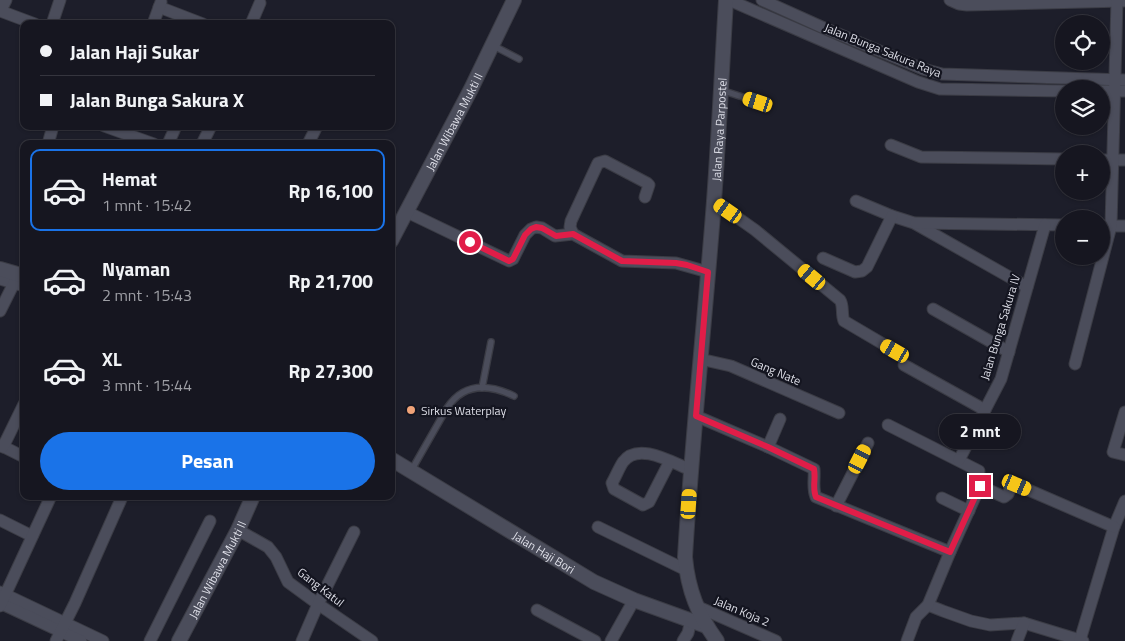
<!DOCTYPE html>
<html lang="id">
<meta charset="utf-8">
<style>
:root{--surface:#161620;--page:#1f1f29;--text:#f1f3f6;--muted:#9e9fa5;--line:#35353e;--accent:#1a73e8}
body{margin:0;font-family:"Titillium Web",sans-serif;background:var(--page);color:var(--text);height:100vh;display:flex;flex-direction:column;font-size:19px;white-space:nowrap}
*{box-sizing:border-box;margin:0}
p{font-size:16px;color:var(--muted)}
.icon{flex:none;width:28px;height:28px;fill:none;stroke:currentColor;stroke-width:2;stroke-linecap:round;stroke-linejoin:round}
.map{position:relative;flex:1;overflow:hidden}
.side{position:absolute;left:20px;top:140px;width:375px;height:360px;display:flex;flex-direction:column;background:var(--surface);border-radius:10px;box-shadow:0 1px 4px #0004,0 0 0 1px var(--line)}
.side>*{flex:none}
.guide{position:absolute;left:20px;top:20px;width:375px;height:110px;border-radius:10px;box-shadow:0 1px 4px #0004,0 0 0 1px var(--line);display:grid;align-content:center;height:110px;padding:0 20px;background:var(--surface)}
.fabs{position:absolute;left:1055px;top:15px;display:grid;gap:10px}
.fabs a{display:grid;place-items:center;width:55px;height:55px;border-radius:50%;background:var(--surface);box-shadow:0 1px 4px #0004,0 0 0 1px var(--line);font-size:25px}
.end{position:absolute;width:22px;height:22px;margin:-11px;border:6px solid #e11d48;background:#fff;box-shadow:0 0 0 2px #fff}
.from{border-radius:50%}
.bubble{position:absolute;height:35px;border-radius:18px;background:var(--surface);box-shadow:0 1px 4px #0004,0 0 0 1px var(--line);font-size:16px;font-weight:700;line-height:35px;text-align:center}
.car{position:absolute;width:15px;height:30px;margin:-15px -8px;border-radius:6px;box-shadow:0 0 4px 1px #0007;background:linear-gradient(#f5c518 24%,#345 0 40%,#f5c518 0 76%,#345 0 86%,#f5c518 0)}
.guide b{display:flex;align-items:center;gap:18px;height:48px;font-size:19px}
.guide b+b{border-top:1px solid var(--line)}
.guide i{width:12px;height:12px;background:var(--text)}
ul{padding:9px 0 0;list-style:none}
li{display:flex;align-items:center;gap:15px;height:82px;margin:0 10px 8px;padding:0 10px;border:2px solid transparent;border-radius:10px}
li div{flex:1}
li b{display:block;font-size:19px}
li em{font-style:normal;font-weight:700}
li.selected{border-color:var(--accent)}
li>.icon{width:45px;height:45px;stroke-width:1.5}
.button{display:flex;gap:10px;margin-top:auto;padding:10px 20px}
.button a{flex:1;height:58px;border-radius:30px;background:var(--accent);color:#fff;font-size:20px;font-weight:700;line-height:58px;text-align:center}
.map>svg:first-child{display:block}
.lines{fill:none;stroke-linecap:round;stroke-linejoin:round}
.service-casing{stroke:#3b3c45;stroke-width:8}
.minor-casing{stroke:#3b3c45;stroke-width:13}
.tertiary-casing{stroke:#3b3c45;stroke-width:16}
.secondary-casing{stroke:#3b3c45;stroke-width:16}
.service{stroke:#4b4d5b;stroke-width:5.5}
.minor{stroke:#4b4d5b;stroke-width:11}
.tertiary{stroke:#4b4d5b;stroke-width:14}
.secondary{stroke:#4b4d5b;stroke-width:14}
.route{stroke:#e11d48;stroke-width:6}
.poi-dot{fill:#f0a378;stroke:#141520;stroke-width:2}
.labels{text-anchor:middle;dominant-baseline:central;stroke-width:4.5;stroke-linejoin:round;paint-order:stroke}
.street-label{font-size:12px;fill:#dedfe8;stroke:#141520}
.poi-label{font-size:12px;fill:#dedfe8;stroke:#141520;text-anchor:start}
</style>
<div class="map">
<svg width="1125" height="641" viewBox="0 0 1125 641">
<rect width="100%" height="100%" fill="#1d1e2a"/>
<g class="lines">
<defs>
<g id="service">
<polyline points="492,45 519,59"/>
<polyline points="721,90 758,102"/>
<polyline points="482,388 491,342"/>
<path d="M 411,471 L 447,408 C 464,382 489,384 514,396"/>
</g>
<g id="minor">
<polyline points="6,0 2,8 3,12 35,24"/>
<polyline points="729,0 918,82 940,89 1064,91"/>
<polyline points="762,0 824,28 923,69 942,74 1125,80"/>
<polyline points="950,0 959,4 967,5 1123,1"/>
<polyline points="159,7 203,24"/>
<polyline points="52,24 60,0"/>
<polyline points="153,24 161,2"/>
<polyline points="251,24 260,3"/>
<polyline points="1101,91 1125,91"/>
<polyline points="104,126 154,144"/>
<polyline points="48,144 53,126"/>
<polyline points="168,144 176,126"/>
<polyline points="202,144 211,126"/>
<polyline points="308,144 317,126"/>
<polyline points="891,145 921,157 1064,159"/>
<polyline points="1101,160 1125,160"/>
<path d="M 714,201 L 755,230 L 840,300 C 844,306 841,314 844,321 L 895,351"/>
<polyline points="856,201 892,216 914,223 1027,287"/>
<polyline points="407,212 509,261 513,259 525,235 531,229 536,227 542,228 555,236 573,234 622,261 676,263 708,272"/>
<polyline points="916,223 1064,225"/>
<polyline points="1101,226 1125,226"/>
<polyline points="573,234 570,227 571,221 598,163 605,161 647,183 649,185 645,197"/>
<polyline points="823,258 855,272 862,271 867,267 892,216"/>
<polyline points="0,279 24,286"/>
<polyline points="933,309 1009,352"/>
<polyline points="0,311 14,283"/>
<polyline points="700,359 731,366 839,413"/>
<polyline points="1075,364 1111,226 1117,0"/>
<polyline points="904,365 985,410"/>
<polyline points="1125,412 1113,452 1125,455"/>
<path d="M 696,416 L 768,447 L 814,469 C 815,479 812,488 816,497 L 950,552"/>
<polyline points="888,425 979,471"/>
<polyline points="0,445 24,457"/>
<polyline points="3,447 24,404"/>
<polyline points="768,447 780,419"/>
<polyline points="959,460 1001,379 1045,225"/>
<path d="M 670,461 L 649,502 L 643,505 L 614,489 L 612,483 C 616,476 619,468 623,462 C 638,441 673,463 691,470"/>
<polyline points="942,498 969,511"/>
<polyline points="836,506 868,443"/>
<polyline points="0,520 32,536"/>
<polyline points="598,527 686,570"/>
<polyline points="238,530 268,547 276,557 288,582 318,604 372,641"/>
<polyline points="0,592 103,641"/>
<polyline points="0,603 81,641"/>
<polyline points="928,605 943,611 971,621 990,625 1024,623 1083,641"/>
<polyline points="0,606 51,496"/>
<polyline points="696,606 776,641"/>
<polyline points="537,610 595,641"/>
<polyline points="1080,640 1114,527 1125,501"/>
<polyline points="56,641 75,603 122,497 122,496"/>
<polyline points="150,641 210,521"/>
<polyline points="302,641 318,604 354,532"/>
<polyline points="611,641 634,600"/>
<polyline points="683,641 688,633 691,620"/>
<polyline points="907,641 916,617 928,605 950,552 980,486 1004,497 1008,494 1012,484 1017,485 1114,527"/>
<polyline points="1017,641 1024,623"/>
</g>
<g id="tertiary">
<polyline points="0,269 24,276"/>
<path id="s1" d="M 391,459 L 594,582 L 634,600 L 706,626"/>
</g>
<g id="secondary">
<path id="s2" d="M 391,241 L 471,89 L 514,0"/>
<path id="s3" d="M 179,641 L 238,530 L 253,496"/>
<path id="s4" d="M 717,641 C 698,615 688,590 685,557 C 692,438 705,320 714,201 C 719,134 722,67 726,0"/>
</g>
</defs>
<use href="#service" class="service-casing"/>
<use href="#minor" class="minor-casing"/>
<use href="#tertiary" class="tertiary-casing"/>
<use href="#secondary" class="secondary-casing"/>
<use href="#service" class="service"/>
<use href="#minor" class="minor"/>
<use href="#tertiary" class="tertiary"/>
<use href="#secondary" class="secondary"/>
</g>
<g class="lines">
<path class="route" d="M 470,242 L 509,261 L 513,259 L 525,235 L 531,229 L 536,227 L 542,228 L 556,236 L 573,234 L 622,261 L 676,263 L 687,265 L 708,272 L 696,416 L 768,447 L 814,469 C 816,479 812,488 816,497 L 950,552 L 980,486"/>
</g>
<circle class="poi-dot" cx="411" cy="410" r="5"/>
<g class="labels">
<g class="street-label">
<text transform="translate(883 50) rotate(22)">Jalan Bunga Sakura Raya</text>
<text stroke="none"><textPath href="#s2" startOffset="135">Jalan Wibawa Mukti II</textPath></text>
<text stroke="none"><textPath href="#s4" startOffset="520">Jalan Raya Parpostel</textPath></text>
<text transform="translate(1000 327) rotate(-73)">Jalan Bunga Sakura IV</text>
<text transform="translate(776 371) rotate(23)">Gang Nate</text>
<text stroke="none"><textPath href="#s1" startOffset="179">Jalan Haji Bori</textPath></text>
<text stroke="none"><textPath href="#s3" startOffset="81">Jalan Wibawa Mukti II</textPath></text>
<text transform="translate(321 587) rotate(38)">Gang Katul</text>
<text transform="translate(742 611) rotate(23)">Jalan Koja 2</text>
</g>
<g class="poi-label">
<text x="421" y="410">Sirkus Waterplay</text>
</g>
</g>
</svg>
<div class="fabs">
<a><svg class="icon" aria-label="locate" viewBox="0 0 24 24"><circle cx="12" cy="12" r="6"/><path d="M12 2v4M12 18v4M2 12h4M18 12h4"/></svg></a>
<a><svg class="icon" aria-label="layers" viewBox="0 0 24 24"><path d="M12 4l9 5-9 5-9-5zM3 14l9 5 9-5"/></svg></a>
<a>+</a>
<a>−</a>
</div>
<i class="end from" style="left:470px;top:242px"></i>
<i class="end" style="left:980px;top:486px"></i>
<div class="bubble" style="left:939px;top:414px;width:82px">2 mnt</div>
<i class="car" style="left:758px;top:102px;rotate:288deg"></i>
<i class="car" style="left:728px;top:211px;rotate:305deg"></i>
<i class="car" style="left:812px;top:277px;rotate:310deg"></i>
<i class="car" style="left:895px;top:351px;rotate:300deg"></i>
<i class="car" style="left:860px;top:459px;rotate:27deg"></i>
<i class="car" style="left:1017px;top:485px;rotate:113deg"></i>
<i class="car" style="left:689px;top:504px;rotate:4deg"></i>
<div class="guide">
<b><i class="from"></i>Jalan Haji Sukar</b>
<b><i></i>Jalan Bunga Sakura X</b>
</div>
<section class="side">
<ul>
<li class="selected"><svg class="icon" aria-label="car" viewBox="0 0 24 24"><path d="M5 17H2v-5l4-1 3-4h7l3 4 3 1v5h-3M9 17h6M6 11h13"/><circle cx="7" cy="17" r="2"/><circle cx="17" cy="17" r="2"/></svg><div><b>Hemat</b><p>1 mnt · 15:42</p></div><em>Rp 16,100</em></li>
<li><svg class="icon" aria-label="car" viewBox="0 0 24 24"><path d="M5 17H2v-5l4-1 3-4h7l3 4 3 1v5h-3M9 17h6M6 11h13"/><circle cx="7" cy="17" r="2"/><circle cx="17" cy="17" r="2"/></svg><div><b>Nyaman</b><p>2 mnt · 15:43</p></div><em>Rp 21,700</em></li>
<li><svg class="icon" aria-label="car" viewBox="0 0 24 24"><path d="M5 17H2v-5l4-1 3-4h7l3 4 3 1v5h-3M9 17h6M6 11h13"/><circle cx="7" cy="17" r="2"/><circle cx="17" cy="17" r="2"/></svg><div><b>XL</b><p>3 mnt · 15:44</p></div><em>Rp 27,300</em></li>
</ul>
<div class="button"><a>Pesan</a></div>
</section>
</div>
